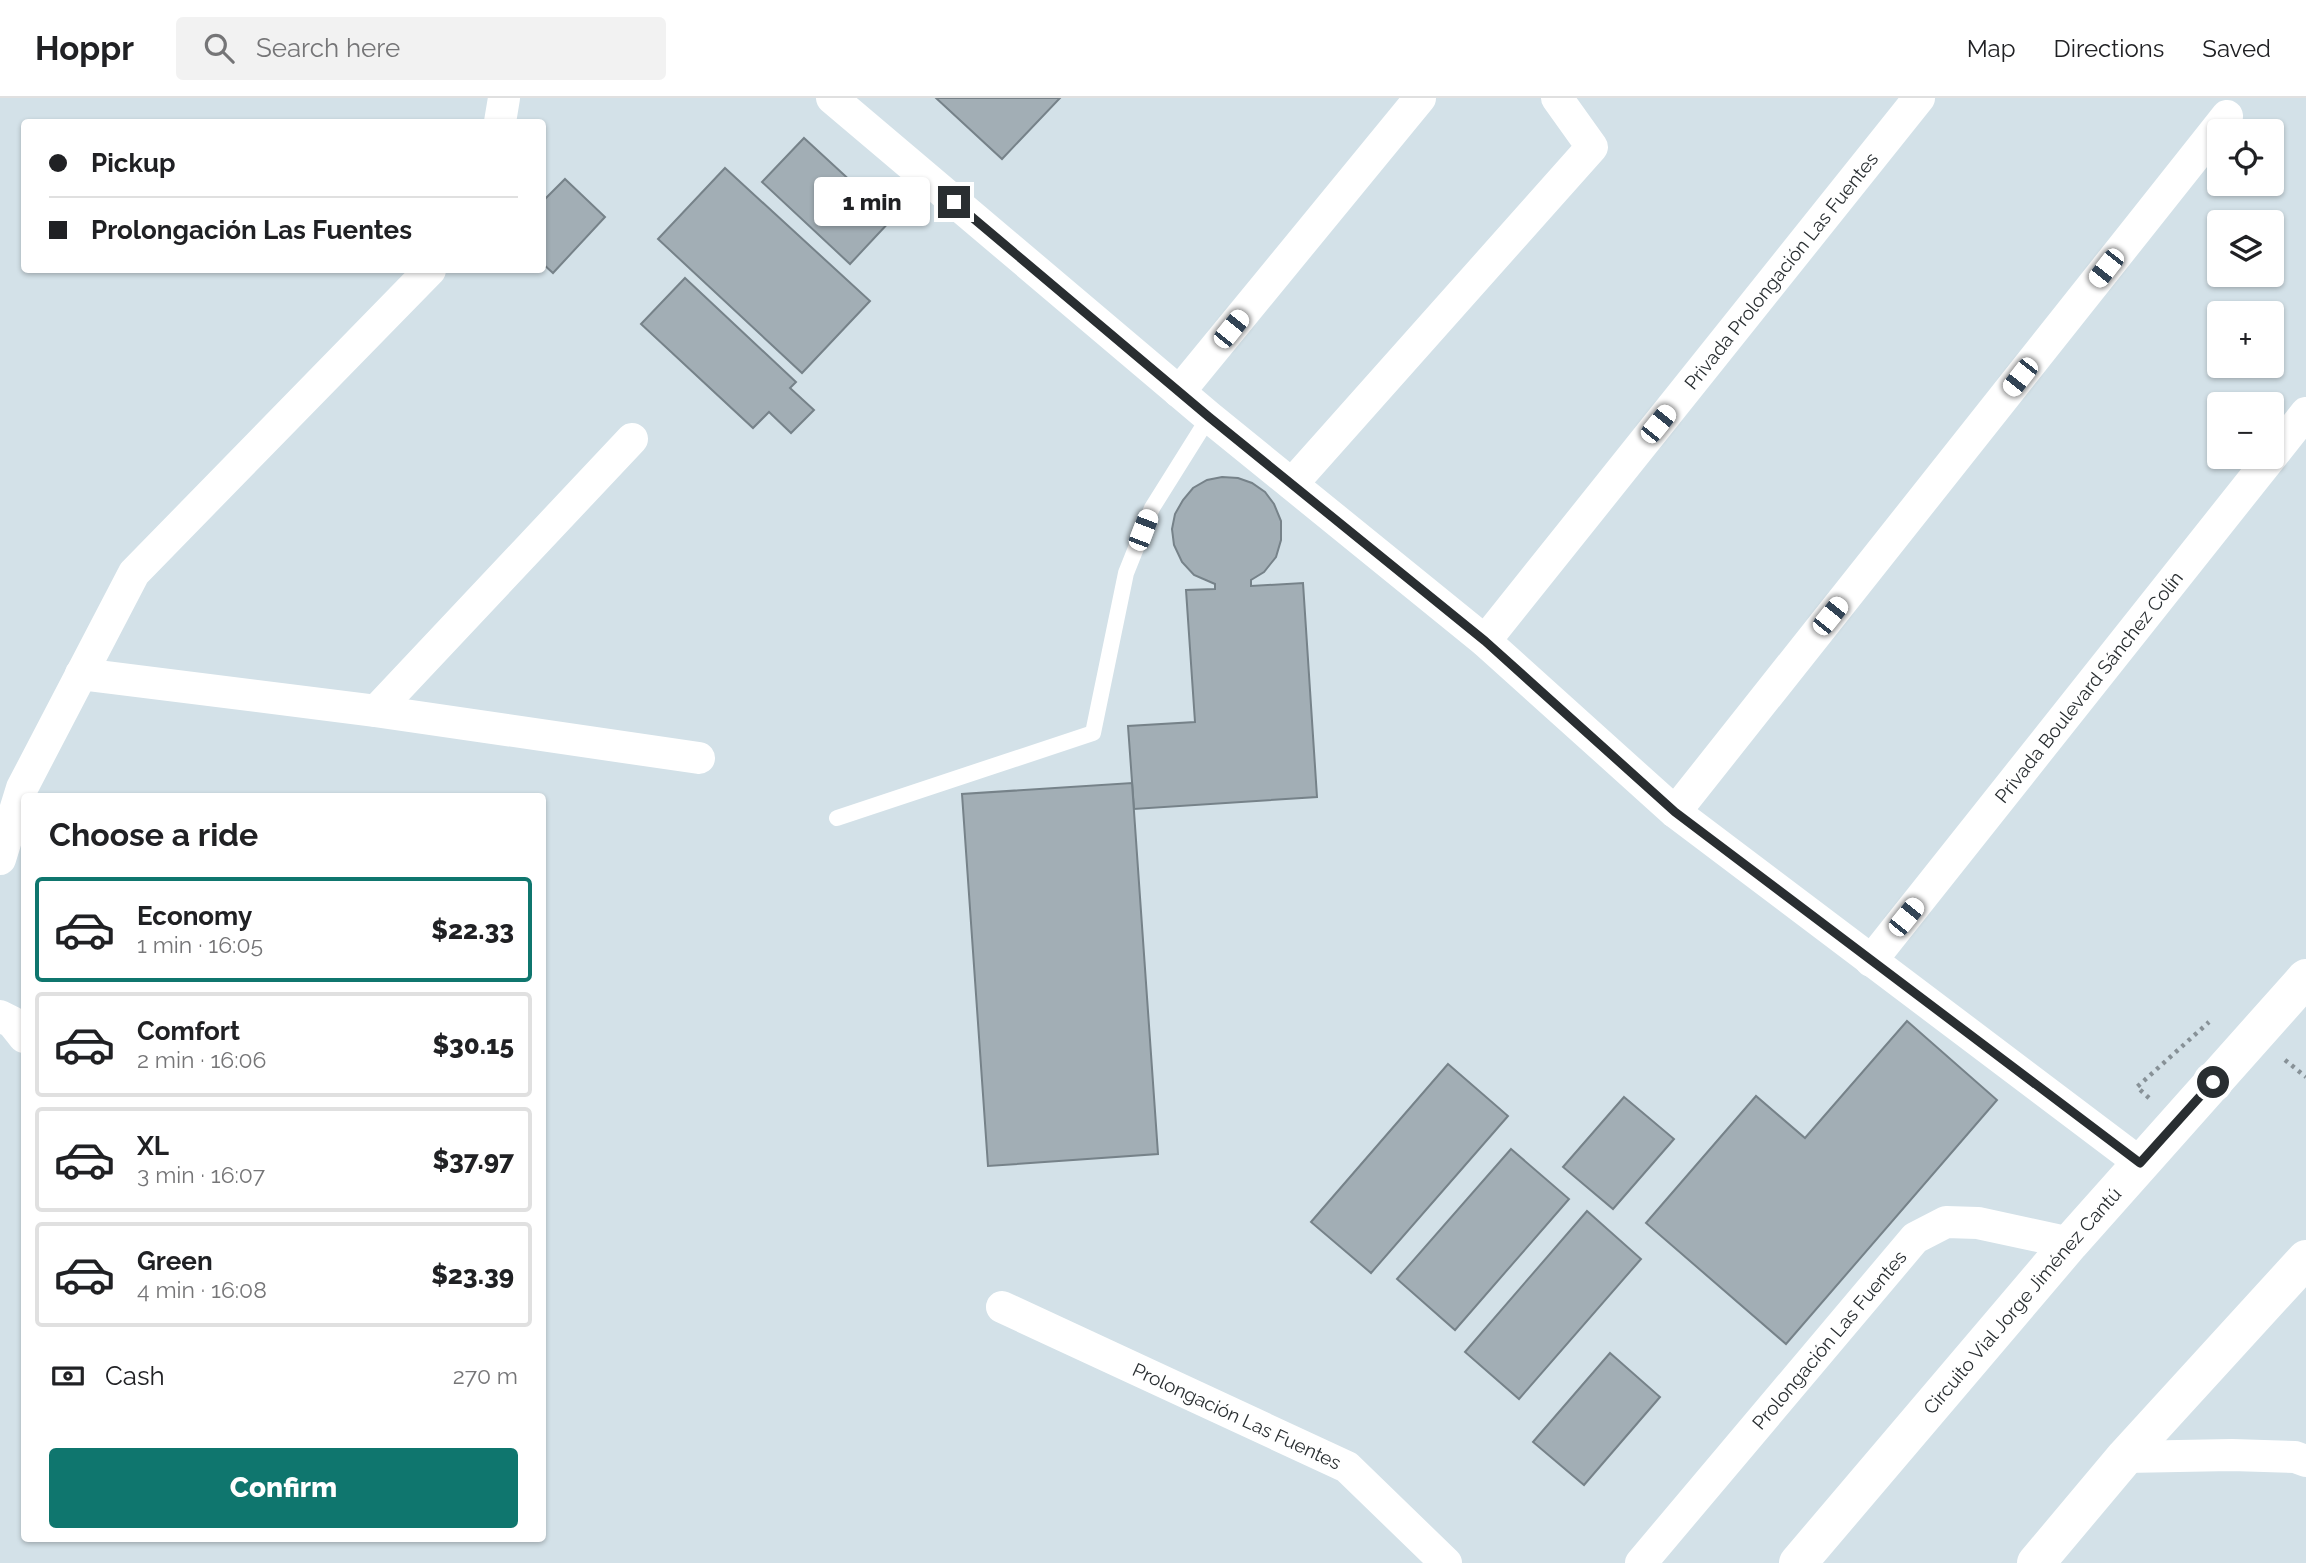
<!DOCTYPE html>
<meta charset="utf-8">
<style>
:root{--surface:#fff;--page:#f2f2f2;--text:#202124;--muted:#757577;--line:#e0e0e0;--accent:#0f766e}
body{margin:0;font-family:Raleway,sans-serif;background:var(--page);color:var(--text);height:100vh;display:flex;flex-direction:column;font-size:26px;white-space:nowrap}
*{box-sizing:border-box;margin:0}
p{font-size:23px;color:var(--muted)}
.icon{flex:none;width:38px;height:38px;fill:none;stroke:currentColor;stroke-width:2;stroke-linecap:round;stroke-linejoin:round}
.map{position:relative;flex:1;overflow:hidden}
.sheet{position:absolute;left:21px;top:695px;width:525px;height:749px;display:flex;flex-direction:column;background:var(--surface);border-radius:7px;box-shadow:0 2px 5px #0004}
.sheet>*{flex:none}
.hud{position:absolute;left:21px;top:21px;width:525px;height:154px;border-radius:7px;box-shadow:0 2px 5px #0004;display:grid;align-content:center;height:154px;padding:0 28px;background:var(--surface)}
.tools{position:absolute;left:2207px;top:21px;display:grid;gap:14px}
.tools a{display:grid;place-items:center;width:77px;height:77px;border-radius:7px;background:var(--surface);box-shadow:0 2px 5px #0004;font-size:35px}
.end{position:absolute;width:32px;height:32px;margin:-16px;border:9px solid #292e31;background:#fff;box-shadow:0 0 0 4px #fff}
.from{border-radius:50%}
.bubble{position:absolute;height:49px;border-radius:7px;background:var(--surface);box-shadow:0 2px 5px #0004;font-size:23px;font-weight:800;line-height:49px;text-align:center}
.car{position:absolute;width:21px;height:42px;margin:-21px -10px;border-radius:9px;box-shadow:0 0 5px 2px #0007;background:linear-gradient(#fff 24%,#345 0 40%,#fff 0 76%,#345 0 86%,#fff 0)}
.hud b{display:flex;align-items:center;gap:24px;height:66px;font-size:26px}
.hud b+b{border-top:2px solid var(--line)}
.hud i{width:18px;height:18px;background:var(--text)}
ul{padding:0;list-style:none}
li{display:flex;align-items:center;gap:21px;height:105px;margin:0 14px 10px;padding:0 14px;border:4px solid var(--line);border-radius:7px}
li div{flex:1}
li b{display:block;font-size:26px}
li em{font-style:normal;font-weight:800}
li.active{border-color:var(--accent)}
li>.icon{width:63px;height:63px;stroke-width:1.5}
h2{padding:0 28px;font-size:32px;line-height:84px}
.pay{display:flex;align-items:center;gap:18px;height:77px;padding:0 28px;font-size:26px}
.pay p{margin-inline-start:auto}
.primary-button{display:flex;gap:14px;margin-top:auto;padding:14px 28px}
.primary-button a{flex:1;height:80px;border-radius:7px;background:var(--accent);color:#fff;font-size:28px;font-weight:800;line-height:80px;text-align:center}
header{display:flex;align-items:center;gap:42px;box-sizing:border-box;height:98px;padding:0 35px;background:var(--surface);border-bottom:2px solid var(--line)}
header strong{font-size:33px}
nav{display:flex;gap:38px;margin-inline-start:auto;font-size:24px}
.search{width:490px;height:63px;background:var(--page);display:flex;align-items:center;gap:18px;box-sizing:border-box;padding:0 24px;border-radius:7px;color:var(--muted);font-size:26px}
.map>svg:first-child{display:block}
.building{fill:#a2aeb5;stroke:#768289;stroke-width:2}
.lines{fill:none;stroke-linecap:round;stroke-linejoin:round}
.path{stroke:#879197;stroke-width:4.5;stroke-dasharray:3.5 5;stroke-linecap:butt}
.lane{stroke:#fff;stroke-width:16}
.street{stroke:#fff;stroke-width:32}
.primary{stroke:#fff;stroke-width:38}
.route{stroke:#292e31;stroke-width:9}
.labels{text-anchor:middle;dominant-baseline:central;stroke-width:7;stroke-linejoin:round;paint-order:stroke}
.street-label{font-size:19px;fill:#292e31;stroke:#fff}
</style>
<header>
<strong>Hoppr</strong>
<div class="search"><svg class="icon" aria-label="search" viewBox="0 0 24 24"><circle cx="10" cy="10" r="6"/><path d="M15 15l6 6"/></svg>Search here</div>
<nav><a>Map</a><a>Directions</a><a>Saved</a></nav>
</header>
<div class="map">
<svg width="2306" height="1465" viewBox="0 0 2306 1465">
<rect width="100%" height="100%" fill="#d3e1e8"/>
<g class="building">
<polygon points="936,0 1060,0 1002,61"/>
<polygon points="804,40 892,121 850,166 762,84"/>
<polygon points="725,70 870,203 802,275 658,141"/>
<polygon points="565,81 605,119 553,175 542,165 542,104"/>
<polygon points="685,180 796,284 790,290 814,312 791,335 769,314 753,330 641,226"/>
<polygon points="1222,379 1238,380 1252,385 1265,394 1274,406 1281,423 1281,442 1276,459 1264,474 1251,482 1251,488 1303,485 1317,699 1134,711 1128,628 1195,624 1186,492 1215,491 1215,486 1194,477 1182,464 1174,447 1172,431 1175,416 1183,402 1193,390 1207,382"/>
<polygon points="1132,685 1158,1056 988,1068 962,696"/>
<polygon points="1907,923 1997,1002 1786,1246 1646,1125 1756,998 1805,1040"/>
<polygon points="1448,966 1508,1018 1371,1175 1311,1124"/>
<polygon points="1624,999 1674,1041 1613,1111 1563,1069"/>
<polygon points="1511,1051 1569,1101 1455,1232 1397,1181"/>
<polygon points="1587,1113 1641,1161 1519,1301 1465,1254"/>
<polygon points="1610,1255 1660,1299 1584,1387 1533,1344"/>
</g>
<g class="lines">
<g class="path">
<polyline points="2285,962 2306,979"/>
<polyline points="2149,1000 2137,989 2209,924"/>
</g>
<polyline class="lane" points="837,720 1093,635 1126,475 1152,410 1209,319"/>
<g class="street">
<polyline points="832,0 1209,319 1485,543 1675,714 2140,1065"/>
<polyline points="500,24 504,0"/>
<polyline points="1179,294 1420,0"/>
<polyline points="1292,386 1592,49 1557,0"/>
<path id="s1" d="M 1485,543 L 1919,0"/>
<polyline points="81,576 376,613 699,660"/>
<polyline points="376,613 632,341"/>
<polyline points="1675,714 2227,18"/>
<polyline points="0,761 22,690 134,475 430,172"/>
<path id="s2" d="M 1871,863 L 2306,315"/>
<polyline points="0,918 12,924 24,939"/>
<path id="s3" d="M 1002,1209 L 1347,1369 L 1446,1465"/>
<polyline points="2125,1359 2232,1357 2295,1359 2306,1363"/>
<path id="s4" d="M 1641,1465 L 1915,1140 L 1946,1124 L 1978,1125 L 2070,1145"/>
</g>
<g class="primary">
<path id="s5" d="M 1798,1465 L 2070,1145 L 2306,880"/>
<polyline points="2036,1465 2125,1359 2306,1161"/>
</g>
</g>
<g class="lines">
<polyline class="route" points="954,104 1209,319 1485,543 1675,714 2140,1065 2213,984"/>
</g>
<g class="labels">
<g class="street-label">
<text stroke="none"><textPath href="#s1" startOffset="474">Privada Prolongación Las Fuentes</textPath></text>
<text stroke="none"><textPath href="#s2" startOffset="350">Privada Boulevard Sánchez Colín</textPath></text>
<text stroke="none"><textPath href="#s5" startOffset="345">Circuito Vial Jorge Jiménez Cantú</textPath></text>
<text stroke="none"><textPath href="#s4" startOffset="292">Prolongación Las Fuentes</textPath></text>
<text stroke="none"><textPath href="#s3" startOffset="259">Prolongación Las Fuentes</textPath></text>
</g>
</g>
</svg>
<div class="tools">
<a><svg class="icon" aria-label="locate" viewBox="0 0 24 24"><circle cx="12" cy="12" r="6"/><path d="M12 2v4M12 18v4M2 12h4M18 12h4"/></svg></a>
<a><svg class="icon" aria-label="layers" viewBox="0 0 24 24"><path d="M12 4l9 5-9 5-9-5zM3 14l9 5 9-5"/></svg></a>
<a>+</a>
<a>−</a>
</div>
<i class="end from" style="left:2213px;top:984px"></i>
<i class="end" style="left:954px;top:104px"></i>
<div class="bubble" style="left:814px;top:79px;width:116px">1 min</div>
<i class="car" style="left:2106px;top:170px;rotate:218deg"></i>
<i class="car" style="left:1231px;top:231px;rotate:39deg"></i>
<i class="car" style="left:2020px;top:279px;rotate:218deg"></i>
<i class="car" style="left:1658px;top:326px;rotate:39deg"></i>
<i class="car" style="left:1143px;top:432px;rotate:21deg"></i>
<i class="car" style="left:1830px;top:518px;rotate:39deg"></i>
<i class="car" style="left:1906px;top:819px;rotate:39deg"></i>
<div class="hud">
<b><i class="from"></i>Pickup</b>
<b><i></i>Prolongación Las Fuentes</b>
</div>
<section class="sheet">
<h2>Choose a ride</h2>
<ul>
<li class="active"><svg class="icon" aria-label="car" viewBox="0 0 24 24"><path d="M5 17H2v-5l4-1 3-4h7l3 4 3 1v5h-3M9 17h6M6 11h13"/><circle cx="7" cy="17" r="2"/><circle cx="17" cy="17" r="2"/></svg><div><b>Economy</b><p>1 min · 16:05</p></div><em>$22.33</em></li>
<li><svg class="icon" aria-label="car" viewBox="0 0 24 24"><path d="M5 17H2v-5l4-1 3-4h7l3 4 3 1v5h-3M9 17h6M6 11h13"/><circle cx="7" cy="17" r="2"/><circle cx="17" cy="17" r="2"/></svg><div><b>Comfort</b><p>2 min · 16:06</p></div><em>$30.15</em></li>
<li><svg class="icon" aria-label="car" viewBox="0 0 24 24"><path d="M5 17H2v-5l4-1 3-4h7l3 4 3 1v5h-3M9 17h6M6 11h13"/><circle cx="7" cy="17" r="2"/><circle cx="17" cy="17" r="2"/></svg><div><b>XL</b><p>3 min · 16:07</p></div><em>$37.97</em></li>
<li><svg class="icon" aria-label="car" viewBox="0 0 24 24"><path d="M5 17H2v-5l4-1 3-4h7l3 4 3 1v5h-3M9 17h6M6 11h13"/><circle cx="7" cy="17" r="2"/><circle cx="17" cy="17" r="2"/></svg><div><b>Green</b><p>4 min · 16:08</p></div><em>$23.39</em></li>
</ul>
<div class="pay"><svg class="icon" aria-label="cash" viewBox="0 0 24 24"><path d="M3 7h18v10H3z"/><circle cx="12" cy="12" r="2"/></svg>Cash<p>270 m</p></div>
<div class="primary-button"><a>Confirm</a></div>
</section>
</div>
